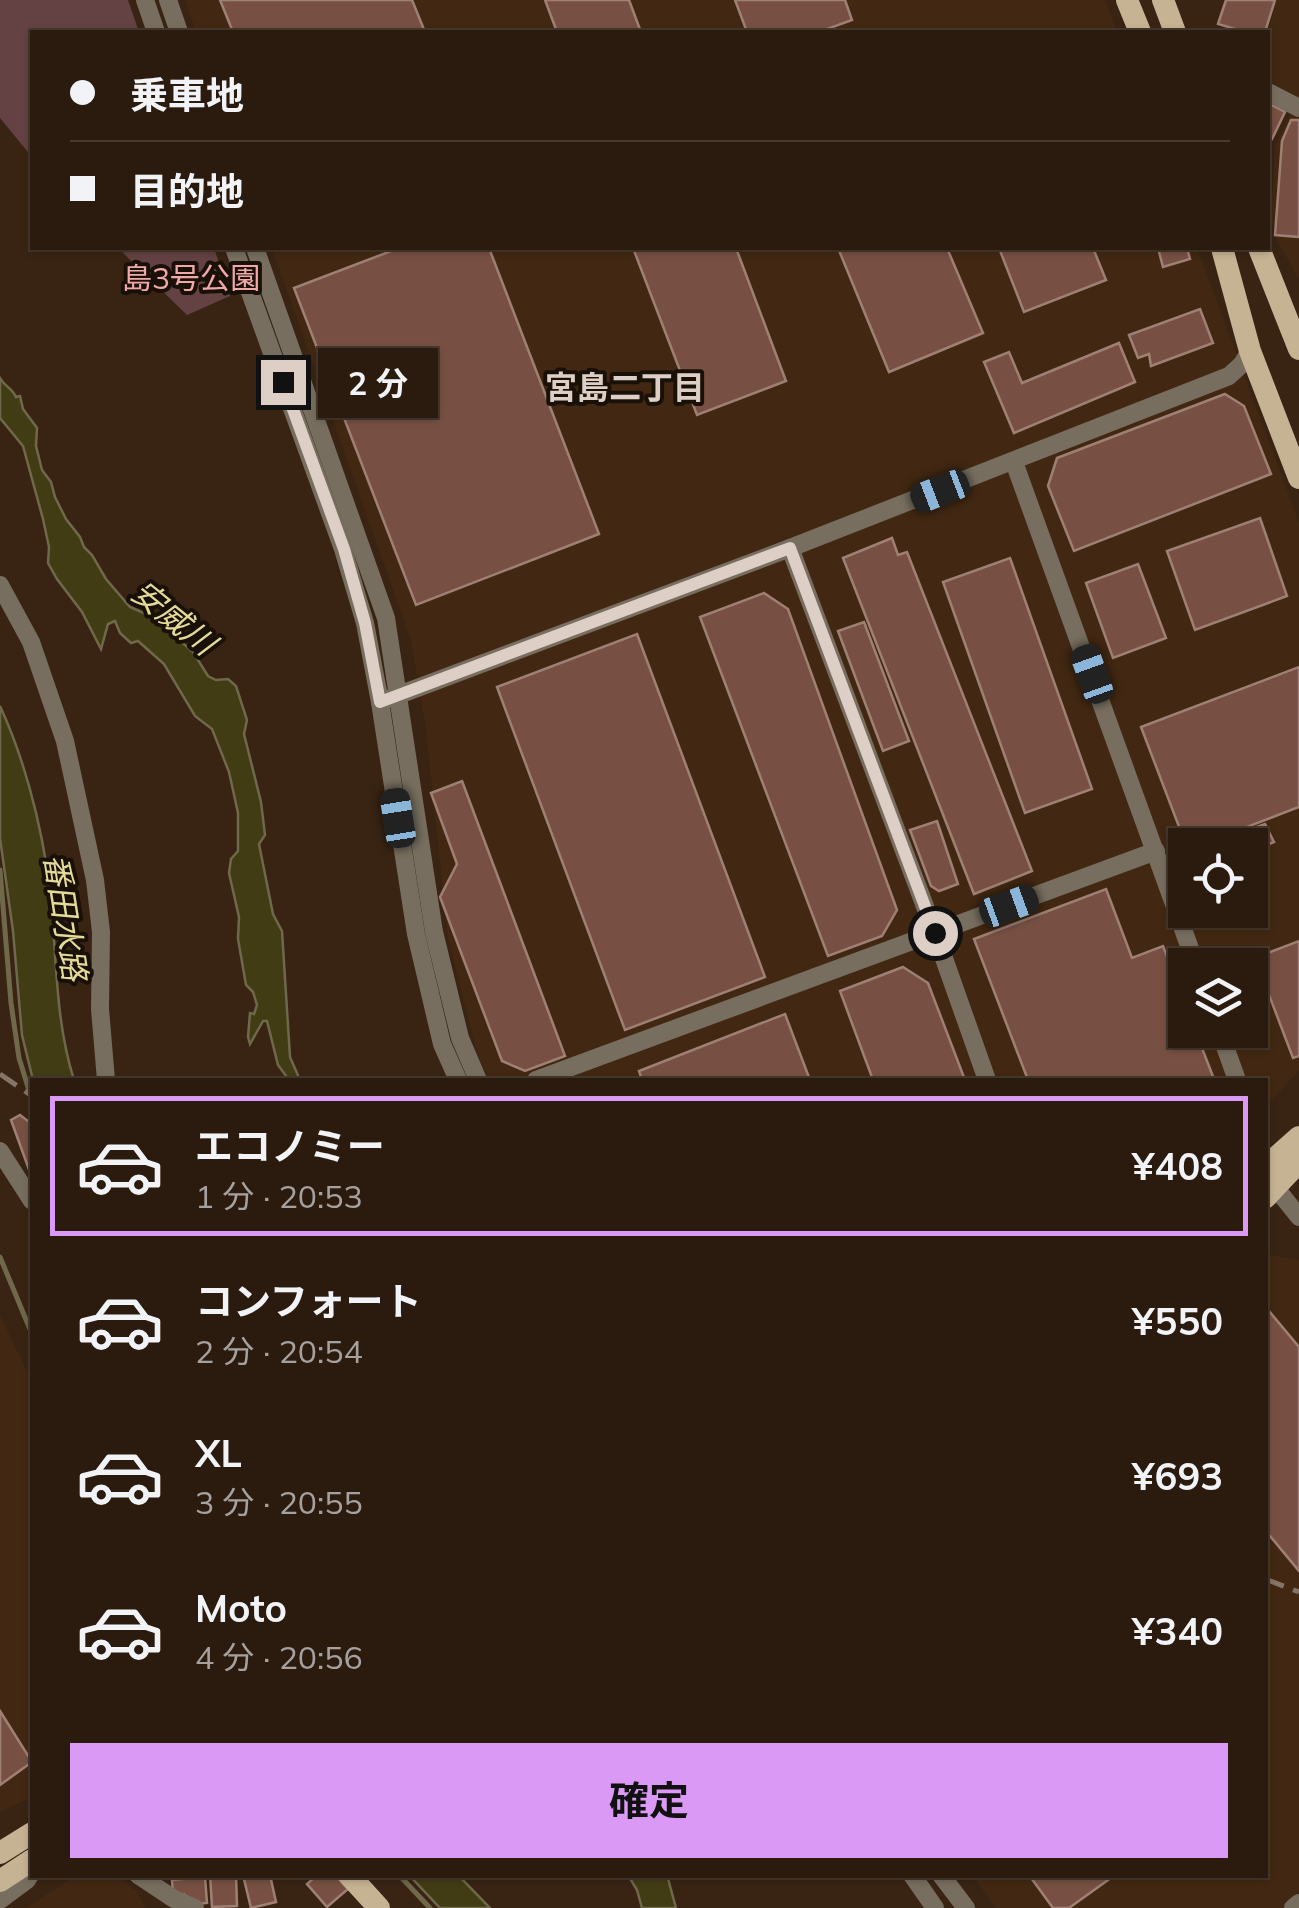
<!DOCTYPE html>
<html lang="ja">
<meta charset="utf-8">
<style>
:root{--surface:#2b1b0e;--page:#37281c;--text:#f1f3f6;--muted:#a6a19e;--line:#47392e;--accent:#db99f6}
body{margin:0;font-family:Mulish,"Noto Sans JP",sans-serif;background:var(--page);color:var(--text);height:100vh;display:flex;flex-direction:column;font-size:38px;white-space:nowrap}
*{box-sizing:border-box;margin:0}
p{font-size:32px;color:var(--muted)}
.icon{flex:none;width:55px;height:55px;fill:none;stroke:currentColor;stroke-width:2;stroke-linecap:round;stroke-linejoin:round}
.map{position:relative;flex:1;overflow:hidden}
.panel{position:absolute;left:30px;top:1078px;width:1238px;height:800px;display:flex;flex-direction:column;background:var(--surface);border-radius:0px;box-shadow:0 2px 8px #0004,0 0 0 2px var(--line)}
.panel>*{flex:none}
.banner{position:absolute;left:30px;top:30px;width:1240px;height:220px;border-radius:0px;box-shadow:0 2px 8px #0004,0 0 0 2px var(--line);display:grid;align-content:center;height:220px;padding:0 40px;background:var(--surface)}
.tools{position:absolute;left:1168px;top:828px;display:grid;gap:20px}
.tools a{display:grid;place-items:center;width:100px;height:100px;border-radius:0px;background:var(--surface);box-shadow:0 2px 8px #0004,0 0 0 2px var(--line);font-size:50px}
.end{position:absolute;width:45px;height:45px;margin:-22px;border:12px solid #ddcfc5;background:#111;box-shadow:0 0 0 5px #111}
.from{border-radius:50%}
.bubble{position:absolute;height:70px;border-radius:0px;background:var(--surface);box-shadow:0 2px 8px #0004,0 0 0 2px var(--line);font-size:32px;font-weight:700;line-height:70px;text-align:center}
.car{position:absolute;width:30px;height:60px;margin:-30px -15px;border-radius:12px;box-shadow:0 0 8px 2px #0007;background:linear-gradient(#222 24%,#8ab4d8 0 40%,#222 0 76%,#8ab4d8 0 86%,#222 0)}
.banner b{display:flex;align-items:center;gap:35px;height:95px;font-size:38px}
.banner b+b{border-top:2px solid var(--line)}
.banner i{width:25px;height:25px;background:var(--text)}
ul{padding:18px 0 0;list-style:none}
li{display:flex;align-items:center;gap:30px;height:140px;margin:0 20px 15px;padding:0 20px;border:5px solid transparent;border-radius:0px}
li div{flex:1}
li b{display:block;font-size:38px}
li em{font-style:normal;font-weight:700}
li.active{border-color:var(--accent)}
li>.icon{width:90px;height:90px;stroke-width:1.5}
.button{display:flex;gap:20px;margin-top:auto;padding:20px 40px}
.button a{flex:1;height:115px;border-radius:0px;background:var(--accent);color:#111;font-size:40px;font-weight:700;line-height:115px;text-align:center}
.map>svg:first-child{display:block}
.built{fill:#422812;fill-rule:evenodd}
.green{fill:#644243}
.water{fill:#423c15;stroke:#70684a;stroke-width:2.5}
.lines{fill:none;stroke-linecap:round;stroke-linejoin:round}
.stream{stroke:#70684a;stroke-width:5}
.building{fill:#775043;stroke:#9f8075;stroke-width:2.5}
.minor{stroke:#776e5f;stroke-width:18}
.major{stroke:#c6b393;stroke-width:22}
.rail{stroke:#867466;stroke-width:5;stroke-dasharray:20 10;stroke-linecap:butt}
.route{stroke:#ddcfc5;stroke-width:12}
.labels{text-anchor:middle;dominant-baseline:central;stroke-width:8;stroke-linejoin:round;paint-order:stroke}
.park-label{font-size:30px;fill:#f1a8a9;stroke:#191008}
.neighbourhood-label{font-size:32px;font-weight:bold;fill:#ddcfc5;stroke:#191008}
.water-label{font-size:32px;font-style:italic;fill:#e5db98;stroke:#191008}
</style>
<div class="map">
<svg width="1299" height="1908" viewBox="0 0 1299 1908">
<rect width="100%" height="100%" fill="#392413"/>
<g class="built">
<polygon points="185,0 1105,0 1117,32 196,32"/>
<polygon points="1276,0 1299,0 1299,101 1268,85 1268,35"/>
<polygon points="1292,110 1299,114 1299,279 1277,240 1271,220 1275,146"/>
<path d="M 272,248 L 1197,248 L 1299,523 L 1299,1070 L 1265,1108 L 1265,1080 L 489,1080 L 477,1053 L 448,938 L 426,729 L 411,640 ZM 1185,845 L 1250,845 L 1250,910 L 1185,910 ZM 1185,965 L 1250,965 L 1250,1030 L 1185,1030 Z"/>
<polygon points="1268,1255 1299,1260 1299,1908 996,1908 972,1875 1265,1875 1265,1258"/>
<polygon points="0,1315 32,1382 32,1797 0,1812"/>
<polygon points="77,1875 115,1875 137,1891 145,1908 26,1908"/>
</g>
<g class="green">
<polygon points="0,0 128,0 139,32 32,32 32,157 0,118"/>
<polygon points="118,248 214,248 230,296 187,315"/>
</g>
<g class="water">
<path d="M 0,378 C 5,387 12,388 16,397 L 20,396 L 23,409 L 37,428 L 36,446 L 42,470 L 51,482 L 55,497 L 66,519 L 80,537 L 84,547 L 92,555 L 106,579 L 130,607 L 153,617 L 193,652 L 208,676 L 216,680 L 228,679 L 236,686 L 247,720 L 244,734 L 261,802 L 265,835 L 259,844 L 273,914 L 282,931 L 290,1057 L 300,1080 L 289,1080 L 278,1065 L 267,1021 L 263,1021 L 250,1044 L 248,1037 L 250,1013 L 254,1014 L 257,1005 L 253,992 L 246,985 L 238,939 L 239,917 L 229,873 L 231,859 L 238,851 L 238,813 L 229,772 L 212,729 L 195,716 L 164,664 L 138,641 L 131,643 L 120,633 L 115,621 L 108,624 L 101,649 L 82,612 L 57,579 L 48,563 L 49,547 L 43,519 L 23,446 L 0,418 Z"/>
<path d="M 0,706 C 23,756 38,813 47,868 C 58,938 52,1011 74,1080 L 33,1080 L 22,1035 L 13,931 L 0,838 Z"/>
<polygon points="409,1875 458,1875 490,1908 440,1908"/>
<polygon points="628,1875 667,1875 676,1908 642,1908 637,1890"/>
</g>
<g class="lines">
<g class="stream">
<polyline points="0,870 11,1003 19,1058 32,1100"/>
<polyline points="0,1257 32,1334"/>
<polyline points="399,1875 430,1908"/>
</g>
</g>
<g class="building">
<polygon points="220,0 412,0 425,32 233,32"/>
<polygon points="545,0 629,0 641,32 557,32"/>
<polygon points="735,0 845,0 852,20 819,32 747,32"/>
<polygon points="1226,0 1275,0 1265,32 1245,32 1218,24"/>
<polygon points="1268,103 1285,112 1272,139 1268,137"/>
<polygon points="1291,120 1299,120 1299,237 1275,235 1282,141"/>
<polygon points="399,248 489,248 599,534 416,605 294,288"/>
<polygon points="633,248 736,248 786,381 697,415"/>
<polygon points="838,248 947,248 983,333 889,372"/>
<polygon points="999,248 1093,248 1106,280 1024,312"/>
<polygon points="1158,248 1187,248 1190,259 1163,267"/>
<polygon points="1200,309 1213,343 1151,366 1149,354 1138,358 1129,335"/>
<polygon points="1119,343 1135,382 1014,433 984,362 1009,352 1022,383"/>
<polygon points="1225,394 1244,406 1271,474 1074,551 1048,486 1057,458"/>
<polygon points="1260,518 1287,596 1195,630 1167,551"/>
<polygon points="892,538 898,555 907,552 1032,871 974,894 843,558"/>
<polygon points="1010,558 1092,789 1025,813 943,582"/>
<polygon points="1138,564 1166,638 1113,658 1086,583"/>
<polygon points="764,593 788,609 897,910 882,936 828,956 700,617"/>
<polygon points="864,622 909,741 883,751 838,631"/>
<polygon points="637,634 765,977 625,1030 497,687"/>
<polygon points="1299,667 1299,807 1200,845 1186,845 1141,727"/>
<polygon points="462,781 565,1056 525,1071 502,1061 440,897 457,864 431,793"/>
<polygon points="937,821 958,884 939,891 931,886 910,830"/>
<polygon points="1265,824 1274,842 1250,852 1250,845 1245,845 1240,833"/>
<polygon points="1106,889 1132,958 1163,946 1185,1004 1185,1030 1195,1030 1214,1079 1028,1080 974,939"/>
<polygon points="1299,941 1299,1056 1293,1058 1255,958"/>
<polygon points="903,967 928,983 965,1080 873,1080 840,991"/>
<polygon points="785,1014 810,1080 642,1080 639,1071"/>
<polygon points="20,1115 32,1124 31,1175 11,1120"/>
<polygon points="1269,1311 1299,1347 1299,1571 1265,1530 1265,1314"/>
<polygon points="0,1711 32,1762 0,1785"/>
<polygon points="210,1875 236,1875 237,1906 212,1907"/>
<polygon points="243,1875 270,1875 276,1902 251,1908"/>
<polygon points="317,1875 335,1875 348,1889 327,1907 307,1884"/>
<polygon points="1029,1875 1115,1875 1069,1908 1053,1908"/>
<polygon points="205,1877 207,1903 197,1904 185,1901 184,1894 173,1895 172,1880"/>
</g>
<g class="lines">
<g class="minor">
<polyline points="145,0 156,32"/>
<polyline points="168,0 179,32"/>
<polyline points="1268,92 1299,108"/>
<polyline points="234,248 343,549 365,623 380,702 416,934 442,1044 458,1080"/>
<polyline points="255,248 386,618 434,932 460,1038 478,1080"/>
<polyline points="1014,462 1196,965"/>
<polyline points="790,548 935,933 987,1080"/>
<polyline points="0,585 31,642 65,741 95,880 101,932 100,1009 106,1080"/>
<polyline points="380,702 790,548 1229,376 1242,364 1250,351"/>
<polyline points="1219,1030 1237,1080"/>
<polyline points="536,1080 1156,851"/>
<polyline points="0,1151 32,1201"/>
<polyline points="1271,1196 1276,1188 1299,1217"/>
<polyline points="138,1875 174,1899 195,1908"/>
<polyline points="912,1875 935,1908"/>
<polyline points="941,1875 966,1908"/>
<polyline points="0,1900 27,1880 32,1872"/>
<polyline points="1293,1908 1299,1903"/>
</g>
<g class="major">
<polyline points="1127,0 1140,32"/>
<polyline points="1163,0 1175,32"/>
<polyline points="1222,248 1250,351 1299,478"/>
<polyline points="1259,248 1299,349"/>
<polyline points="1265,1167 1299,1137"/>
<polyline points="1265,1198 1299,1162"/>
<polyline points="0,1853 32,1833"/>
<polyline points="349,1875 379,1908"/>
<polyline points="0,1881 32,1860"/>
</g>
<g class="rail">
<polyline points="0,1074 32,1096"/>
<polyline points="1265,1579 1299,1592"/>
</g>
</g>
<g class="lines">
<polyline class="route" points="283,382 344,549 365,623 380,702 790,548 935,933"/>
</g>
<g class="labels">
<g class="park-label">
<text x="191" y="278">島3号公園</text>
</g>
<g class="neighbourhood-label">
<text x="625" y="387">宮島二丁目</text>
</g>
<g class="water-label">
<text transform="translate(174 617) rotate(39)">安威川</text>
<text transform="translate(66 917) rotate(81)">番田水路</text>
</g>
</g>
</svg>
<div class="tools">
<a><svg class="icon" aria-label="locate" viewBox="0 0 24 24"><circle cx="12" cy="12" r="6"/><path d="M12 2v4M12 18v4M2 12h4M18 12h4"/></svg></a>
<a><svg class="icon" aria-label="layers" viewBox="0 0 24 24"><path d="M12 4l9 5-9 5-9-5zM3 14l9 5 9-5"/></svg></a>
</div>
<i class="end from" style="left:935px;top:933px"></i>
<i class="end" style="left:283px;top:382px"></i>
<div class="bubble" style="left:318px;top:348px;width:120px">2 分</div>
<i class="car" style="left:940px;top:491px;rotate:249deg"></i>
<i class="car" style="left:1092px;top:674px;rotate:340deg"></i>
<i class="car" style="left:398px;top:818px;rotate:351deg"></i>
<i class="car" style="left:1009px;top:906px;rotate:70deg"></i>
<div class="banner">
<b><i class="from"></i>乗車地</b>
<b><i></i>目的地</b>
</div>
<section class="panel">
<ul>
<li class="active"><svg class="icon" aria-label="car" viewBox="0 0 24 24"><path d="M5 17H2v-5l4-1 3-4h7l3 4 3 1v5h-3M9 17h6M6 11h13"/><circle cx="7" cy="17" r="2"/><circle cx="17" cy="17" r="2"/></svg><div><b>エコノミー</b><p>1 分 · 20:53</p></div><em>¥408</em></li>
<li><svg class="icon" aria-label="car" viewBox="0 0 24 24"><path d="M5 17H2v-5l4-1 3-4h7l3 4 3 1v5h-3M9 17h6M6 11h13"/><circle cx="7" cy="17" r="2"/><circle cx="17" cy="17" r="2"/></svg><div><b>コンフォート</b><p>2 分 · 20:54</p></div><em>¥550</em></li>
<li><svg class="icon" aria-label="car" viewBox="0 0 24 24"><path d="M5 17H2v-5l4-1 3-4h7l3 4 3 1v5h-3M9 17h6M6 11h13"/><circle cx="7" cy="17" r="2"/><circle cx="17" cy="17" r="2"/></svg><div><b>XL</b><p>3 分 · 20:55</p></div><em>¥693</em></li>
<li><svg class="icon" aria-label="car" viewBox="0 0 24 24"><path d="M5 17H2v-5l4-1 3-4h7l3 4 3 1v5h-3M9 17h6M6 11h13"/><circle cx="7" cy="17" r="2"/><circle cx="17" cy="17" r="2"/></svg><div><b>Moto</b><p>4 分 · 20:56</p></div><em>¥340</em></li>
</ul>
<div class="button"><a>確定</a></div>
</section>
</div>
